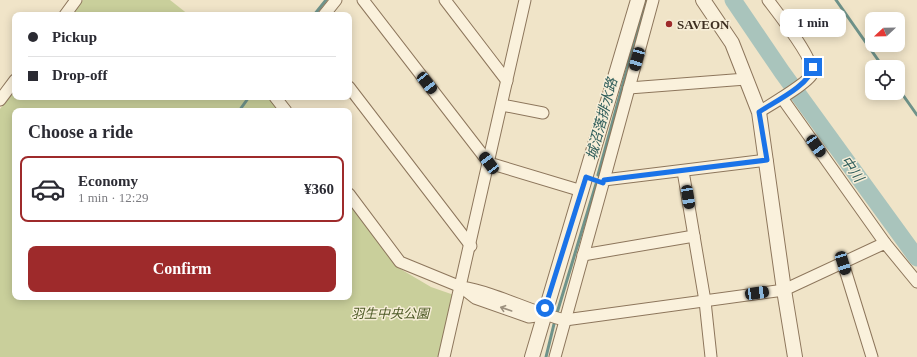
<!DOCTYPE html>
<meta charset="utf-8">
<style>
:root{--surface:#fff;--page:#f2f2f3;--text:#2b2b33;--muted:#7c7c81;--line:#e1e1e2;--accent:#9e2a2b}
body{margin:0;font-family:"Times New Roman","Noto Sans JP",serif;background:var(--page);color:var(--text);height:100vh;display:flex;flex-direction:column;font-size:15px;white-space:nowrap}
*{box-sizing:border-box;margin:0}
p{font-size:13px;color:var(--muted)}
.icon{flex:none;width:22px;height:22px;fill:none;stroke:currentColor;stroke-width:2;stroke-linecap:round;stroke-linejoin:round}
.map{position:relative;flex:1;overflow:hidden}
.details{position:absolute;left:12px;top:108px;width:340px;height:192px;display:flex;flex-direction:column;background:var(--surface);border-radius:8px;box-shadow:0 2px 10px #0003}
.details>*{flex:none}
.top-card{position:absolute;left:12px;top:12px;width:340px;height:88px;border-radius:8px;box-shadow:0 2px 10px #0003;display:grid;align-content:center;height:88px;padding:0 16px;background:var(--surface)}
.needle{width:26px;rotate:248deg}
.controls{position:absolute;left:865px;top:12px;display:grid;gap:8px}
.controls a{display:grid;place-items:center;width:40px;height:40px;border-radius:8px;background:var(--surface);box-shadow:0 2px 10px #0003;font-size:20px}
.end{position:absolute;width:18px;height:18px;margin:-9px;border:5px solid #1a73e8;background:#fff;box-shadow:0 0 0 2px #fff}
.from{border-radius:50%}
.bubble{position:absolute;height:28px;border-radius:8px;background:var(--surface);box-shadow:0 2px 10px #0003;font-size:13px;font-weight:700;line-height:28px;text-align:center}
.car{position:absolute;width:12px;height:24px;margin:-12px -6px;border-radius:5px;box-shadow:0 0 3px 1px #0007;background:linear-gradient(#222 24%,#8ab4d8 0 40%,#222 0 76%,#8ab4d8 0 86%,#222 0)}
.top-card b{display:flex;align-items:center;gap:14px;height:38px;font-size:15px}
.top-card b+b{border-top:1px solid var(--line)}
.top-card i{width:10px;height:10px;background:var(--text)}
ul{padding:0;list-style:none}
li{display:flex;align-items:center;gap:12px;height:66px;margin:0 8px 6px;padding:0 8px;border:2px solid var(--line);border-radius:8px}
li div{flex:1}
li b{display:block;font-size:15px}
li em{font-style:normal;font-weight:700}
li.current{border-color:var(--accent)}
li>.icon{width:36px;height:36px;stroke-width:1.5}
h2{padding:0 16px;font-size:18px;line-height:48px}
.cta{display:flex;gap:8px;margin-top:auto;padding:8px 16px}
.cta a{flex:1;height:46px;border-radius:8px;background:var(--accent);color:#fff;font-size:16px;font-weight:700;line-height:46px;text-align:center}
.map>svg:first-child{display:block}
.green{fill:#c9cf9b}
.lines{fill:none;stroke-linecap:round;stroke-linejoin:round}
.stream{stroke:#6f938a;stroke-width:3}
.river{stroke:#a9c4bc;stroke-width:17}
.minor-casing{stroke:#8d765c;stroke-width:13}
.tertiary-casing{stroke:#8d765c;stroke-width:16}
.minor{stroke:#faf1dc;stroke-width:11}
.tertiary{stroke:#faf1dc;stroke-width:14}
.oneway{stroke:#9c907e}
.route{stroke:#1a73e8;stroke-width:5}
.poi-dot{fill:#9e2a2b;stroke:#f7eed8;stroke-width:1.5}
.labels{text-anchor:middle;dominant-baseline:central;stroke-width:3;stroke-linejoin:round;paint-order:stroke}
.poi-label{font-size:13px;font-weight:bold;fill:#3d2e20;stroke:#f7eed8;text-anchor:start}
.park-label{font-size:13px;font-style:italic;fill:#4d5a26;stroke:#f7eed8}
.water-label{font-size:14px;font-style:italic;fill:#2f5d5a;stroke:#f7eed8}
</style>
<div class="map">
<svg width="917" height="357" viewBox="0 0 917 357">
<rect width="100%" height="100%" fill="#f0e4c8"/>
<g class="green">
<polygon points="83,0 170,0 189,15 72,15"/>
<polygon points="15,90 15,97 268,97 279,111 15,111 15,297 349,297 349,204 397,267 431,287 454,295 439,357 0,357 0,109"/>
</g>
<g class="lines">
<g class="stream">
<polyline points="836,0 883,67"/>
<polyline points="314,15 326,0"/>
<polyline points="898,88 917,115"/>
<polyline points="239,111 249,97"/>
<polyline points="598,175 646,0"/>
<polyline points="557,313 596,184"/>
<polyline points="546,357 554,324"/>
</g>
<polyline class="river" points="733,0 782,72 917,258"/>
<defs>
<g id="minor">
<polyline points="363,0 489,163 582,191"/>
<polyline points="445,0 507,81"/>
<polyline points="65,15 76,0"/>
<polyline points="324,15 336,0"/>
<polyline points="349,87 471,246"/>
<polyline points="629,88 746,79"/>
<polyline points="275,97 286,111"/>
<polyline points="782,98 885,243"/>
<polyline points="0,100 15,80"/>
<polyline points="502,105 543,113"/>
<path d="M 759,112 C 770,105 808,83 812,74 C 816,61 777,12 768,0"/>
<polyline points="683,171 705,301 711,357"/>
<polyline points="604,180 653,0"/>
<polyline points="349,194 400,262 461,287"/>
<polyline points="583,255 694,236"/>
<polyline points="843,263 872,357"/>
<path d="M 543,315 L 529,317 L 475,298 L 461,287 C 498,293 530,312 565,320 L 784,290 L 885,243 L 917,282"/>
<polyline points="444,357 525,0"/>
<polyline points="555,357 604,180 767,160"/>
</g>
<g id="tertiary">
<polyline points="703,0 732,43 759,112 784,290 795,357"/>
<polyline points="532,357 638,0"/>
</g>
</defs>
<use href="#minor" class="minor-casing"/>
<use href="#tertiary" class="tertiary-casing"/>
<use href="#minor" class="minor"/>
<use href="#tertiary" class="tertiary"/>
</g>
<defs><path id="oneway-shaft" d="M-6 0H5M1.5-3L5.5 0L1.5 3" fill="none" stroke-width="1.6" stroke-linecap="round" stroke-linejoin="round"/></defs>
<use class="oneway" href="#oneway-shaft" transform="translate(506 309) rotate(-161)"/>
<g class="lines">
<path class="route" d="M 545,308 L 586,177 L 603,183 L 604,180 L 767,160 L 759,112 C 774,102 810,85 813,67"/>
</g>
<circle class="poi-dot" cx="669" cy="24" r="4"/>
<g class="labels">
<g class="poi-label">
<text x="677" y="24">SAVEON</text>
</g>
<g class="park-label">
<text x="390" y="313">羽生中央公園</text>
</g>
<g class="water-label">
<text transform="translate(602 119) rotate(-75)">城沼落排水路</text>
<text transform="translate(852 169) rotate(54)">中川</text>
</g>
</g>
</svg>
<div class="controls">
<a><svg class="needle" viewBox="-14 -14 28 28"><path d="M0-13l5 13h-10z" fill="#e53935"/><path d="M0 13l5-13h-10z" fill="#7c7c81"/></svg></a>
<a><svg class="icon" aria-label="locate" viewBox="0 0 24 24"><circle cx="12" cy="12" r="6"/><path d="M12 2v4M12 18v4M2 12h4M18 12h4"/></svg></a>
</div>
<i class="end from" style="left:545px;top:308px"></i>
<i class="end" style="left:813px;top:67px"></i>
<div class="bubble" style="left:780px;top:9px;width:66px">1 min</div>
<i class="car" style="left:637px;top:59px;rotate:196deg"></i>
<i class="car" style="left:427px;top:83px;rotate:142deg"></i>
<i class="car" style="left:816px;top:146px;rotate:145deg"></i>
<i class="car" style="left:489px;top:163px;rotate:323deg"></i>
<i class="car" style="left:688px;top:197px;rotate:171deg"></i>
<i class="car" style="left:843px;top:263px;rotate:163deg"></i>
<i class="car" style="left:757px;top:293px;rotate:82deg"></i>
<div class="top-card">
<b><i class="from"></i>Pickup</b>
<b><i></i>Drop-off</b>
</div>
<section class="details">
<h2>Choose a ride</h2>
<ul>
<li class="current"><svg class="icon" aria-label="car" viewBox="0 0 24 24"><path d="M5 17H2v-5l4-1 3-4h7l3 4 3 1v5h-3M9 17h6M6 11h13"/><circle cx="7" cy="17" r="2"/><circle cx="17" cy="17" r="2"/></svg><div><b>Economy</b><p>1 min · 12:29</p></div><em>¥360</em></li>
</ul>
<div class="cta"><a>Confirm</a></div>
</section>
</div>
